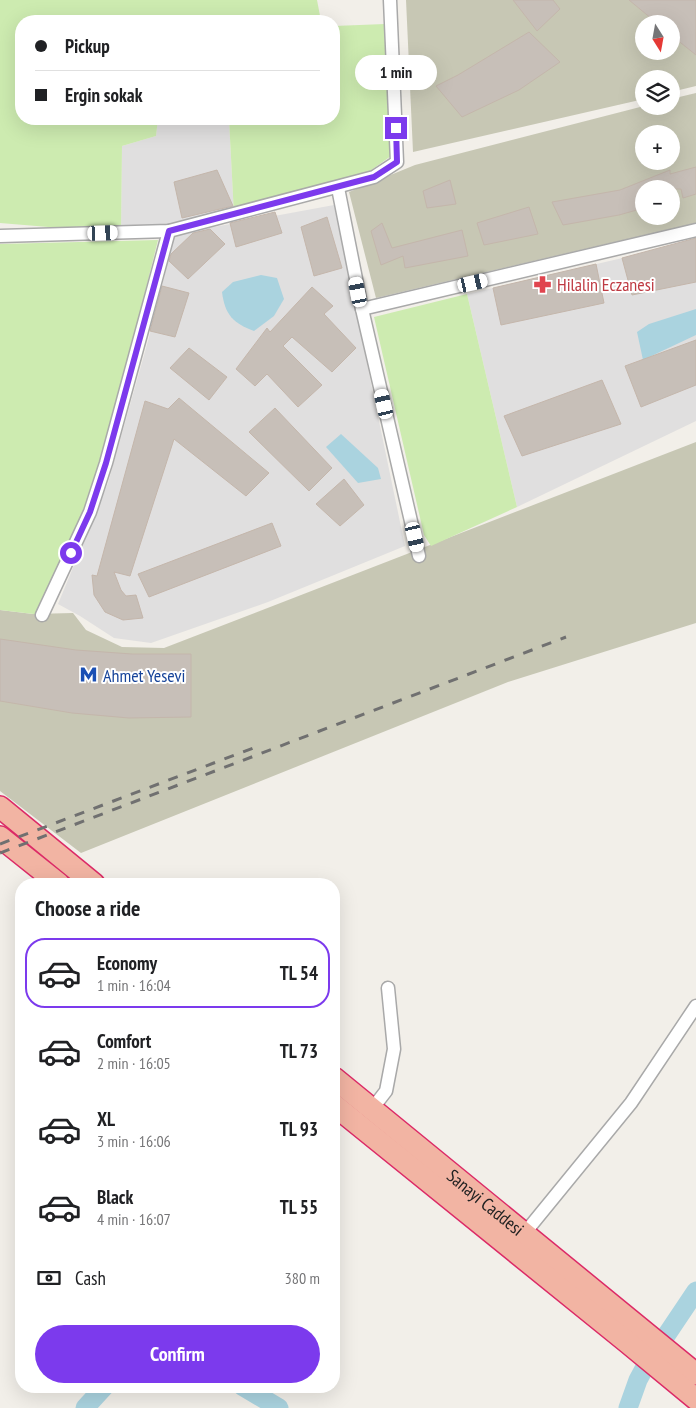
<!DOCTYPE html>
<meta charset="utf-8">
<style>
:root{--surface:#fff;--page:#f2f2f2;--text:#202124;--muted:#757577;--line:#e0e0e0;--accent:#7c3aed}
body{margin:0;font-family:"PT Sans Narrow",sans-serif;background:var(--page);color:var(--text);height:100vh;display:flex;flex-direction:column;font-size:19px;white-space:nowrap}
*{box-sizing:border-box;margin:0}
p{font-size:16px;color:var(--muted)}
.icon{flex:none;width:28px;height:28px;fill:none;stroke:currentColor;stroke-width:2;stroke-linecap:round;stroke-linejoin:round}
.map{position:relative;flex:1;overflow:hidden}
.side{position:absolute;left:15px;top:878px;width:325px;height:515px;display:flex;flex-direction:column;background:var(--surface);border-radius:20px;box-shadow:0 5px 20px #0002}
.side>*{flex:none}
.banner{position:absolute;left:15px;top:15px;width:325px;height:110px;border-radius:20px;box-shadow:0 5px 20px #0002;display:grid;align-content:center;height:110px;padding:0 20px;background:var(--surface)}
.needle{width:32px;rotate:169deg}
.fabs{position:absolute;left:635px;top:15px;display:grid;gap:10px}
.fabs a{display:grid;place-items:center;width:45px;height:45px;border-radius:50%;background:var(--surface);box-shadow:0 5px 20px #0002;font-size:25px}
.end{position:absolute;width:22px;height:22px;margin:-11px;border:6px solid #7c3aed;background:#fff;box-shadow:0 0 0 2px #fff}
.from{border-radius:50%}
.bubble{position:absolute;height:35px;border-radius:18px;background:var(--surface);box-shadow:0 5px 20px #0002;font-size:16px;font-weight:700;line-height:35px;text-align:center}
.car{position:absolute;width:15px;height:30px;margin:-15px -8px;border-radius:6px;box-shadow:0 0 4px 1px #0007;background:linear-gradient(#fff 24%,#345 0 40%,#fff 0 76%,#345 0 86%,#fff 0)}
.banner b{display:flex;align-items:center;gap:18px;height:48px;font-size:19px}
.banner b+b{border-top:1px solid var(--line)}
.banner i{width:12px;height:12px;background:var(--text)}
ul{padding:0;list-style:none}
li{display:flex;align-items:center;gap:15px;height:70px;margin:0 10px 8px;padding:0 10px;border:2px solid transparent;border-radius:20px}
li div{flex:1}
li b{display:block;font-size:19px}
li em{font-style:normal;font-weight:700}
li.on{border-color:var(--accent)}
li>.icon{width:45px;height:45px;stroke-width:1.5}
h2{padding:0 20px;font-size:22px;line-height:60px}
.pay{display:flex;align-items:center;gap:12px;height:55px;padding:0 20px;font-size:19px}
.pay p{margin-inline-start:auto}
.primary-button{display:flex;gap:10px;margin-top:auto;padding:10px 20px}
.primary-button a{flex:1;height:58px;border-radius:30px;background:var(--accent);color:#fff;font-size:20px;font-weight:700;line-height:58px;text-align:center}
.map>svg:first-child{display:block}
.residential{fill:#e0dfdf}
.construction{fill:#c7c7b4;fill-rule:evenodd}
.grass{fill:#cdebb0}
.water{fill:#aad3df}
.lines{fill:none;stroke-linecap:round;stroke-linejoin:round}
.river{stroke:#aad3df;stroke-width:19}
.building{fill:#c7bfb8;stroke:#c4b6ab}
.minor-casing{stroke:#a9a9a9;stroke-width:15}
.trunk-casing{stroke:#dc2a67;stroke-width:24}
.minor{stroke:#fff;stroke-width:12}
.trunk{stroke:#f2b4a3;stroke-width:21}
.rail{stroke:#707070;stroke-width:3;stroke-dasharray:10 10;stroke-linecap:butt}
.route{stroke:#7c3aed;stroke-width:6}
.labels{text-anchor:middle;dominant-baseline:central;stroke-width:4;stroke-linejoin:round;paint-order:stroke}
.health-label{font-size:18px;fill:#be3a42;stroke:#fff;text-anchor:start}
.transit-label{font-size:18px;fill:#164399;stroke:#fff;text-anchor:start}
.street-label{font-size:18px;fill:#222;stroke:#fff}
</style>
<div class="map">
<svg width="696" height="1408" viewBox="0 0 696 1408">
<rect width="100%" height="100%" fill="#f2efe9"/>
<g class="residential">
<polygon points="158,119 229,119 234,215 121,233 122,146 156,136"/>
<polygon points="334,205 405,546 268,602 151,643 114,638 80,616 58,604 108,483 148,341 166,270 170,235"/>
<polygon points="696,241 696,421 517,507 467,294"/>
</g>
<g class="construction">
<path d="M 406,0 L 696,0 L 696,86 L 671,92 L 671,79 L 644,79 L 644,99 L 413,152 ZM 644,24 L 671,24 L 671,51 L 644,51 Z"/>
<path d="M 696,93 L 696,223 L 376,298 L 349,192 L 415,165 L 644,106 L 671,106 L 671,99 ZM 644,134 L 671,134 L 671,161 L 644,161 ZM 644,189 L 671,189 L 671,216 L 644,216 Z"/>
<polygon points="696,442 696,623 508,682 81,853 0,791 0,610 33,614 73,613 86,630 122,647 164,648"/>
</g>
<g class="grass">
<polygon points="0,0 317,0 321,21 21,21 21,119 158,119 156,136 122,146 121,233 0,223"/>
<polygon points="385,24 391,156 367,173 234,215 229,119 334,119 334,26"/>
<polygon points="158,240 92,505 42,615 0,610 0,244"/>
<polygon points="467,294 517,507 431,546 424,535 374,317"/>
</g>
<g class="water">
<path d="M 261,275 L 277,278 L 284,299 L 274,316 L 254,331 C 233,323 225,315 222,292 L 233,282 Z"/>
<polygon points="696,309 696,335 643,360 637,332 649,324"/>
<polygon points="341,434 378,468 381,479 358,483 326,447"/>
</g>
<g class="lines">
<g class="river">
<polyline points="242,1386 279,1408"/>
<polyline points="85,1408 105,1386"/>
<polyline points="628,1408 638,1380 645,1367 696,1291"/>
</g>
</g>
<g class="building">
<polygon points="513,0 553,0 560,9 537,31"/>
<polygon points="629,0 696,0 696,55 671,35 671,24 658,24"/>
<polygon points="529,32 560,62 519,90 462,117 436,86 458,75"/>
<polygon points="696,167 696,194 683,198 681,189 644,189 644,208 619,215 563,225 552,202 620,190 670,170 670,174"/>
<polygon points="217,170 233,206 182,218 174,182"/>
<polygon points="450,180 456,204 427,208 423,191"/>
<polygon points="529,207 538,234 484,245 477,223"/>
<polygon points="275,212 282,233 236,247 230,223"/>
<polygon points="327,217 342,268 314,276 301,227"/>
<polygon points="382,223 392,248 462,230 468,256 405,268 403,256 381,265 371,231"/>
<polygon points="210,229 225,244 188,279 169,261 171,254 193,233"/>
<polygon points="696,238 696,282 632,295 622,258"/>
<polygon points="596,264 604,303 501,325 493,288"/>
<polygon points="162,286 189,293 175,337 150,331"/>
<polygon points="312,287 333,306 324,314 356,348 332,372 292,337 283,346 322,385 298,407 267,374 255,386 236,369 267,328 270,332"/>
<polygon points="696,340 696,385 641,407 625,366"/>
<polygon points="189,348 227,377 209,400 170,368"/>
<polygon points="602,380 621,424 522,456 504,416"/>
<polygon points="179,398 269,473 246,496 174,439 130,576 114,572 121,590 126,596 136,595 143,618 123,620 105,612 94,595 92,575 97,576 145,401 168,409"/>
<polygon points="275,408 332,468 309,491 249,432"/>
<polygon points="344,479 364,505 340,526 316,504"/>
<polygon points="272,523 281,546 149,597 138,574"/>
<polygon points="0,639 76,650 132,654 191,654 191,717 129,718 72,713 0,701"/>
</g>
<g class="lines">
<defs>
<g id="minor">
<polyline points="338,188 362,309 419,556"/>
<polyline points="0,236 169,231 374,177 397,162 390,0"/>
<polyline points="362,309 696,230"/>
<polyline points="42,615 90,512 106,463 169,231"/>
<polyline points="372,1109 386,1091 394,1049 388,988"/>
<polyline points="524,1234 631,1103 696,1006"/>
</g>
<g id="trunk">
<polyline points="0,807 94,884"/>
<polyline points="0,837 59,884"/>
<path id="s1" d="M 334,1078 L 696,1374"/>
<polyline points="334,1105 627,1342 696,1399"/>
</g>
</defs>
<use href="#minor" class="minor-casing"/>
<use href="#trunk" class="trunk-casing"/>
<use href="#minor" class="minor"/>
<use href="#trunk" class="trunk"/>
<g class="rail">
<polyline points="0,844 256,747"/>
<polyline points="0,853 566,637"/>
</g>
</g>
<g class="lines">
<polyline class="route" points="71,553 90,512 106,463 169,231 374,177 397,162 396,128"/>
</g>
<defs>
<symbol id="pharmacy-bare" viewBox="-9 -9 18 18"><path d="M-2-6h4v4h4v4h-4v4h-4v-4h-4v-4h4Z" fill="#e0444e" stroke="#fff" stroke-width="2.5" paint-order="stroke"/></symbol>
<symbol id="metro-bare" viewBox="-9 -9 18 18"><path d="M-5.5 5V-5H-3L0 0L3-5H5.5V5H3V-.5L0 4L-3-.5V5Z" fill="#1a4fb4" stroke="#fff" stroke-width="2.5" paint-order="stroke"/></symbol>
</defs>
<g fill-rule="evenodd">
<use href="#pharmacy-bare" x="530" y="272" width="25" height="25"/>
<use href="#metro-bare" x="76" y="662" width="25" height="25"/>
</g>
<g class="labels">
<g class="health-label">
<text x="557" y="284">Hilalin Eczanesi</text>
</g>
<g class="transit-label">
<text x="103" y="675">Ahmet Yesevi</text>
</g>
<g class="street-label">
<text stroke="none"><textPath href="#s1" startOffset="196">Sanayi Caddesi</textPath></text>
</g>
</g>
</svg>
<div class="fabs">
<a><svg class="needle" viewBox="-14 -14 28 28"><path d="M0-13l5 13h-10z" fill="#e53935"/><path d="M0 13l5-13h-10z" fill="#757577"/></svg></a>
<a><svg class="icon" aria-label="layers" viewBox="0 0 24 24"><path d="M12 4l9 5-9 5-9-5zM3 14l9 5 9-5"/></svg></a>
<a>+</a>
<a>−</a>
</div>
<i class="end from" style="left:71px;top:553px"></i>
<i class="end" style="left:396px;top:128px"></i>
<div class="bubble" style="left:355px;top:55px;width:82px">1 min</div>
<i class="car" style="left:103px;top:233px;rotate:88deg"></i>
<i class="car" style="left:473px;top:283px;rotate:77deg"></i>
<i class="car" style="left:358px;top:292px;rotate:349deg"></i>
<i class="car" style="left:384px;top:404px;rotate:347deg"></i>
<i class="car" style="left:415px;top:537px;rotate:167deg"></i>
<div class="banner">
<b><i class="from"></i>Pickup</b>
<b><i></i>Ergin sokak</b>
</div>
<section class="side">
<h2>Choose a ride</h2>
<ul>
<li class="on"><svg class="icon" aria-label="car" viewBox="0 0 24 24"><path d="M5 17H2v-5l4-1 3-4h7l3 4 3 1v5h-3M9 17h6M6 11h13"/><circle cx="7" cy="17" r="2"/><circle cx="17" cy="17" r="2"/></svg><div><b>Economy</b><p>1 min · 16:04</p></div><em>TL 54</em></li>
<li><svg class="icon" aria-label="car" viewBox="0 0 24 24"><path d="M5 17H2v-5l4-1 3-4h7l3 4 3 1v5h-3M9 17h6M6 11h13"/><circle cx="7" cy="17" r="2"/><circle cx="17" cy="17" r="2"/></svg><div><b>Comfort</b><p>2 min · 16:05</p></div><em>TL 73</em></li>
<li><svg class="icon" aria-label="car" viewBox="0 0 24 24"><path d="M5 17H2v-5l4-1 3-4h7l3 4 3 1v5h-3M9 17h6M6 11h13"/><circle cx="7" cy="17" r="2"/><circle cx="17" cy="17" r="2"/></svg><div><b>XL</b><p>3 min · 16:06</p></div><em>TL 93</em></li>
<li><svg class="icon" aria-label="car" viewBox="0 0 24 24"><path d="M5 17H2v-5l4-1 3-4h7l3 4 3 1v5h-3M9 17h6M6 11h13"/><circle cx="7" cy="17" r="2"/><circle cx="17" cy="17" r="2"/></svg><div><b>Black</b><p>4 min · 16:07</p></div><em>TL 55</em></li>
</ul>
<div class="pay"><svg class="icon" aria-label="cash" viewBox="0 0 24 24"><path d="M3 7h18v10H3z"/><circle cx="12" cy="12" r="2"/></svg>Cash<p>380 m</p></div>
<div class="primary-button"><a>Confirm</a></div>
</section>
</div>
